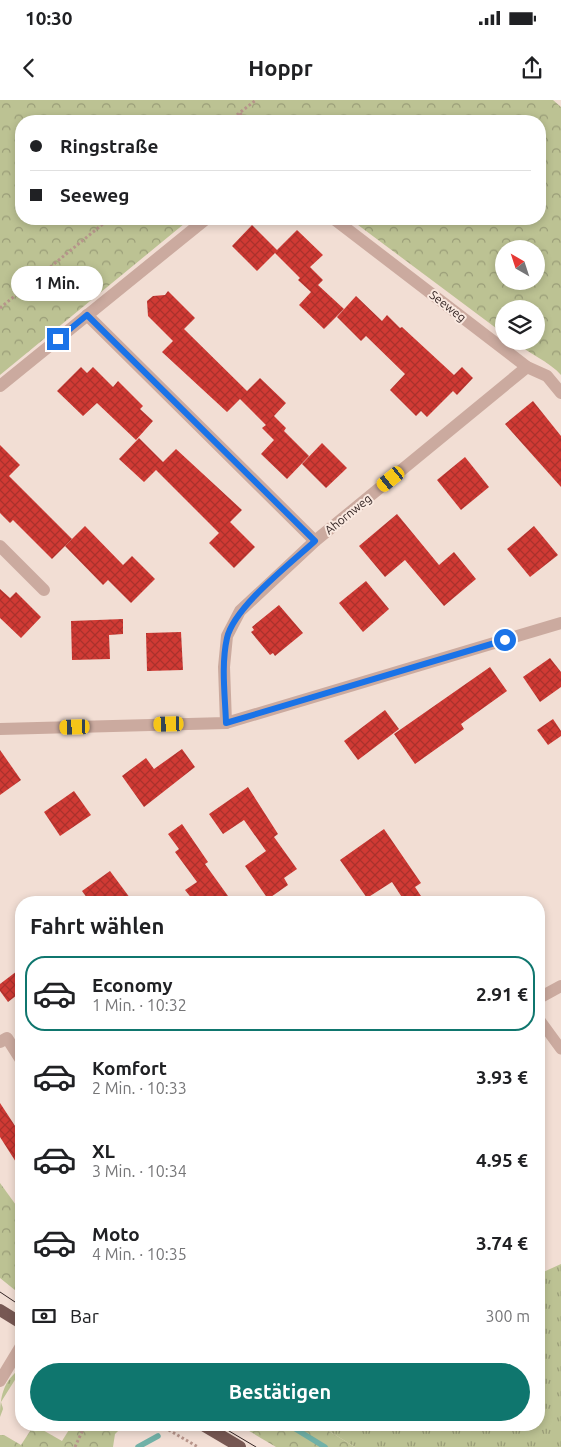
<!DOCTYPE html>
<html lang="de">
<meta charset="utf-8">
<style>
:root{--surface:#fff;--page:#f2f2f2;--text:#202124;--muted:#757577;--line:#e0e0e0;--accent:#0f766e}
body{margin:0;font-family:Ubuntu,sans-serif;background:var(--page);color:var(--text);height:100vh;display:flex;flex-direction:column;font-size:19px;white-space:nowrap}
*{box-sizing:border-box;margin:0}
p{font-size:16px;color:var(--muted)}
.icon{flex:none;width:28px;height:28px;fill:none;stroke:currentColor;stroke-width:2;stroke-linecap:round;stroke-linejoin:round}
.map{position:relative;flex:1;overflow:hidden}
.panel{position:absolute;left:15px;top:796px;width:530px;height:535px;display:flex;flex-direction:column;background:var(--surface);border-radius:20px;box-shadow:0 2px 8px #0003}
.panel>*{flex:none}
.banner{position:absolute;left:15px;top:15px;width:531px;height:110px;border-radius:20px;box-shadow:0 2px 8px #0003;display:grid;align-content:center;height:110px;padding:0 15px;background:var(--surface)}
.needle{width:32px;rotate:321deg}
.controls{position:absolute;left:495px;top:140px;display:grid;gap:10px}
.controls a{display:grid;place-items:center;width:50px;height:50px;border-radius:50%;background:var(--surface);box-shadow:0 2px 8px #0003;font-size:25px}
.end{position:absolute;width:22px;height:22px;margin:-11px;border:6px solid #1a73e8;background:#fff;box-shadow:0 0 0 2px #fff}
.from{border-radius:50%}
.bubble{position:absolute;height:35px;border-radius:18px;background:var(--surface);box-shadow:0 2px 8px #0003;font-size:16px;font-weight:600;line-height:35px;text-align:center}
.car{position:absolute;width:15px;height:30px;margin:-15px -8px;border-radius:6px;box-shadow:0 0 4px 1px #0007;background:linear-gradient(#f5c518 24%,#345 0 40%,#f5c518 0 76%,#345 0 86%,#f5c518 0)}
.banner b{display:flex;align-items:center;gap:18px;height:48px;font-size:19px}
.banner b+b{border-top:1px solid var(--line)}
.banner i{width:12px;height:12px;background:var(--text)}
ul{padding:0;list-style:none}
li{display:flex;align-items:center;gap:15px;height:75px;margin:0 10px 8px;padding:0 5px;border:2px solid transparent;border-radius:20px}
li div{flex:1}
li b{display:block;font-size:19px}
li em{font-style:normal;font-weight:600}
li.selected{border-color:var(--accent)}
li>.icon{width:45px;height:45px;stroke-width:1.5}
h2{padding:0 15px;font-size:22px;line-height:60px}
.pay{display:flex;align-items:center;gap:12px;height:55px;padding:0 15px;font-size:19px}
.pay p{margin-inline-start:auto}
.action{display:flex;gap:10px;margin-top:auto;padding:10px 15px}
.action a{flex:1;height:58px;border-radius:30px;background:var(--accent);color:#fff;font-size:20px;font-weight:600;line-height:58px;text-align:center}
.status{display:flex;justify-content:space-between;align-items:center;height:35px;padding:0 25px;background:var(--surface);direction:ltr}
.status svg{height:14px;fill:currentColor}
header{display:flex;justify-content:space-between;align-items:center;height:65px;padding:0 15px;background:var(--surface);font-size:22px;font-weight:600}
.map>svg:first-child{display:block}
.grass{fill:url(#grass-tufts)}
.forest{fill:url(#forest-crowns);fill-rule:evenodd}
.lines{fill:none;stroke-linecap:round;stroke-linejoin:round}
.stream{stroke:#71b1a7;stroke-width:5.5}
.building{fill:url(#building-cross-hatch)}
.path{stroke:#b6948a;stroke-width:3;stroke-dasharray:2.5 2.5;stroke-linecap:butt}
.service{stroke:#cbaa9f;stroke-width:11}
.minor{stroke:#cbaa9f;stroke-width:12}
.primary{stroke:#775853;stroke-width:12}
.tram{stroke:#342524;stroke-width:1}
.route{stroke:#1a73e8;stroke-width:6}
.labels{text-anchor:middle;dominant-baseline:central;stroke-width:4;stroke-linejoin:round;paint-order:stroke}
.street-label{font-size:12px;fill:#342524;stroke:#fae9e0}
</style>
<div class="status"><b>10:30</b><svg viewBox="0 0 49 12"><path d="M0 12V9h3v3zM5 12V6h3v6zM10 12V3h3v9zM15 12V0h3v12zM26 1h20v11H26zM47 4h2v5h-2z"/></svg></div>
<header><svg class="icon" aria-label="back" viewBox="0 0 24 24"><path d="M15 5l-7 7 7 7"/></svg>Hoppr<svg class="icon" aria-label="share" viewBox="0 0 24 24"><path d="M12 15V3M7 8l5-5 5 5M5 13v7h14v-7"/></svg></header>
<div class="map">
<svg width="561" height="1347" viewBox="0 0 561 1347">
<defs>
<pattern id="grass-tufts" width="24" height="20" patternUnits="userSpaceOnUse" patternTransform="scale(1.25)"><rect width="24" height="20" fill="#bcc293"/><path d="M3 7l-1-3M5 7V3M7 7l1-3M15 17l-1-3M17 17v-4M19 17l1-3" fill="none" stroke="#9a9d78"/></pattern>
<pattern id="forest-crowns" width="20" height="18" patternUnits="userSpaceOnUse" patternTransform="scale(1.25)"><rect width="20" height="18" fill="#bcc293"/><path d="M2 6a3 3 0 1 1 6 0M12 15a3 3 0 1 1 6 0" fill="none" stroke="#9a9d78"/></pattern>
<pattern id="building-cross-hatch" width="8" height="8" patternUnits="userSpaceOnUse" patternTransform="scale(1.25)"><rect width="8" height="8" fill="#d03a34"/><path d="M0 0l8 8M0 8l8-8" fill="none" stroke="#aa312c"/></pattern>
</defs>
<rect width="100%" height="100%" fill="#f2ded4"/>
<g class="grass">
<polygon points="561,1164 561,1347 355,1347 319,1325 539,1325 539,1174"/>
<path d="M 21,1268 L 21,1276 L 18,1275 L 1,1302 L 3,1309 L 0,1317 C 0,1297 3,1281 21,1268 Z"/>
</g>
<g class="forest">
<path d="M 0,0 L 553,0 L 561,7 L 561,275 C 551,263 527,252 513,241 L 536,241 L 536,209 L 504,209 L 504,234 L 350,119 L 540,119 L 540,21 L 21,21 L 21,119 L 190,119 L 0,275 ZM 504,149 L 536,149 L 536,181 L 504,181 Z"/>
<polygon points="0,1083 21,1112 21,1195 0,1178"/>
<polygon points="34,1325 62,1341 72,1325 124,1325 115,1334 113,1347 0,1347 0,1335 4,1335 21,1345"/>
<polygon points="239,1325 319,1325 355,1347 276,1347"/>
</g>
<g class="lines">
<g class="stream">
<polyline points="289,1325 325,1347"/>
<polyline points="138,1347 158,1336"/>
</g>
</g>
<g class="building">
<polygon points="252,125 277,150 297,130 323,155 310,167 323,180 318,185 344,209 324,229 299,205 311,192 298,180 300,178 275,153 257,171 232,146"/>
<polygon points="168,191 195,218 184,229 247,291 260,278 286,303 274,316 286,328 284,331 309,356 287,379 261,354 274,340 262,328 266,325 240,299 227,312 162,252 173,241 148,216 147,201 153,196 165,195"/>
<polygon points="356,196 382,221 387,215 400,228 402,227 454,275 462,267 473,278 457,295 453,291 427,317 421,311 416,316 390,290 405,274 366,236 361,241 337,217"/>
<polygon points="81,267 87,273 93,267 113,287 118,281 143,306 140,309 153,321 136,340 97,303 83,316 57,291"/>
<polygon points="533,301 561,336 561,387 505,324"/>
<polygon points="139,338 163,362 176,349 242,410 230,422 255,447 234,468 209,443 219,433 156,370 144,382 119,359"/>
<polygon points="322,343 347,368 326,388 302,364"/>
<polygon points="0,345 20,365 9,376 72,439 52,459 13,420 10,423 0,413"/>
<polygon points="465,357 489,387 461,410 437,380"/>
<polygon points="397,414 439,465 454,452 476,479 444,506 405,460 385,477 359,446"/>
<polygon points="85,426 123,465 132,456 155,479 131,503 108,480 103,485 65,446"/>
<polygon points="534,426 558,455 530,477 507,449"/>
<polygon points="366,481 389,509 363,532 339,503"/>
<polygon points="0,489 10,498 16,492 41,517 21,538 0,518"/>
<polygon points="279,505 303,533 275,556 273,553 270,555 251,532 254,530 252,527"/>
<polygon points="123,519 123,534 109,535 110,559 72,560 71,521"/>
<polygon points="181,532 183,570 147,571 146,533"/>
<polygon points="550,558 561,572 561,587 540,602 523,577"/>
<polygon points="490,567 507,591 461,624 464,629 415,664 394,634"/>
<polygon points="385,610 399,629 358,660 344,641"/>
<polygon points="553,619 561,631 561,636 548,645 537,630"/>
<polygon points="182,649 195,667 144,707 122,676 146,658 154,669"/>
<polygon points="0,650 21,680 0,695"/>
<polygon points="248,687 278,734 274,737 297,769 284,778 288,785 268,799 245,766 266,751 244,720 223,734 209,714"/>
<polygon points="74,691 91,715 60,736 44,712"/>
<polygon points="182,724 208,762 205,764 228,796 193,800 185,790 197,782 175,752 179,749 168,734"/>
<polygon points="384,729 421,783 415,787 425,802 405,802 392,782 367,798 340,760"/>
<polygon points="110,771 133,802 90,802 82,791"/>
<polygon points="21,868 21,892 8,902 0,891 0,884"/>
<polygon points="0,1003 21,1035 21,1070 0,1037"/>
</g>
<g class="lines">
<g class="path">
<polyline points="240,13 245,21"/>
<polyline points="229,21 256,0"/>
<polyline points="0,208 109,119"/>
<polyline points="160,1325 198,1347"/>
<polyline points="75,1347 85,1325"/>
</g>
<polyline class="service" points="539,919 561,949"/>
<g class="minor">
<polyline points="334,119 527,267 547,276 561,293"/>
<polyline points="87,215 315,441"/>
<polyline points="0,286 206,119"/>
<polyline points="0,446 44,490"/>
<polyline points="226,623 224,567 227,536 240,511 315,441 527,267"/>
<polyline points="0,629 226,623 561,523"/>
<polyline points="539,898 561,886"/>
<polyline points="0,942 7,938 21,960"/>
<polyline points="0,1281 21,1246"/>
</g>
<g class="primary">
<polyline points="0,1210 21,1223"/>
<polyline points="203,1325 240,1347"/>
</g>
<g class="tram">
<polyline points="0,1192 21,1206"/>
<polyline points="219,1325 256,1347"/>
</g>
</g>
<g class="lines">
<path class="route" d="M 58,239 L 87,215 L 315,441 C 291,463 234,507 227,538 C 221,565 225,595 226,623 L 505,540"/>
</g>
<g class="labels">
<g class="street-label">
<text transform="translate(448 206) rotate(38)">Seeweg</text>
<text transform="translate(348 414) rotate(-39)">Ahornweg</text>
</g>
</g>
</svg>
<div class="controls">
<a><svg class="needle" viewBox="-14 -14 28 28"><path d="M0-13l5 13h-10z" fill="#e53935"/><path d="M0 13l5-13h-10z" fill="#757577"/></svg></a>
<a><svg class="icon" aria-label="layers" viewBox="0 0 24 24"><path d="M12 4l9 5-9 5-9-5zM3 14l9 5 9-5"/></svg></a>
</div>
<i class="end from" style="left:505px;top:540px"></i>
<i class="end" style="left:58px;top:239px"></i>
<div class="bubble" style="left:11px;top:166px;width:92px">1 Min.</div>
<i class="car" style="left:391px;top:379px;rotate:231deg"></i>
<i class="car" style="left:169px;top:624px;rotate:268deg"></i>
<i class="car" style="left:75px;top:627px;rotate:268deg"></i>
<div class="banner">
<b><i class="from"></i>Ringstraße</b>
<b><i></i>Seeweg</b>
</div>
<section class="panel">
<h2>Fahrt wählen</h2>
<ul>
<li class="selected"><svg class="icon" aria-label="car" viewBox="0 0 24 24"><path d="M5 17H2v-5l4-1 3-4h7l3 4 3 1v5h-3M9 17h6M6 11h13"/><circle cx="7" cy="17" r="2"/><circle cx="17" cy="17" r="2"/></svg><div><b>Economy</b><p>1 Min. · 10:32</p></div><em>2.91 €</em></li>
<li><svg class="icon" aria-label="car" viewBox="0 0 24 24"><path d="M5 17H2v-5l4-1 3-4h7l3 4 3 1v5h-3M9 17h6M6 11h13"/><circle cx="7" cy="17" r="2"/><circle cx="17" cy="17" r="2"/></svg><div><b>Komfort</b><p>2 Min. · 10:33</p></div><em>3.93 €</em></li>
<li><svg class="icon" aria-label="car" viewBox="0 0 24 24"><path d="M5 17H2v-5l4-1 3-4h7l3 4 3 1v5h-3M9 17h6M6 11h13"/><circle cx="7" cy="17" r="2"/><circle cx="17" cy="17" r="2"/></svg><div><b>XL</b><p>3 Min. · 10:34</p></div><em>4.95 €</em></li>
<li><svg class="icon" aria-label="car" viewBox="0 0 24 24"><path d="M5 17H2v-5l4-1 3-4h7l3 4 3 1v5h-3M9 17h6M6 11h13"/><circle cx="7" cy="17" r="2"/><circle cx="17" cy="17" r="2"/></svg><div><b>Moto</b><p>4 Min. · 10:35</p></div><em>3.74 €</em></li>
</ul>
<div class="pay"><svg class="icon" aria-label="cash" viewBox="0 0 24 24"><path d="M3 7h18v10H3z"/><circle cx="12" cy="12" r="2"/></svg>Bar<p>300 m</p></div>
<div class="action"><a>Bestätigen</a></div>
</section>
</div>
